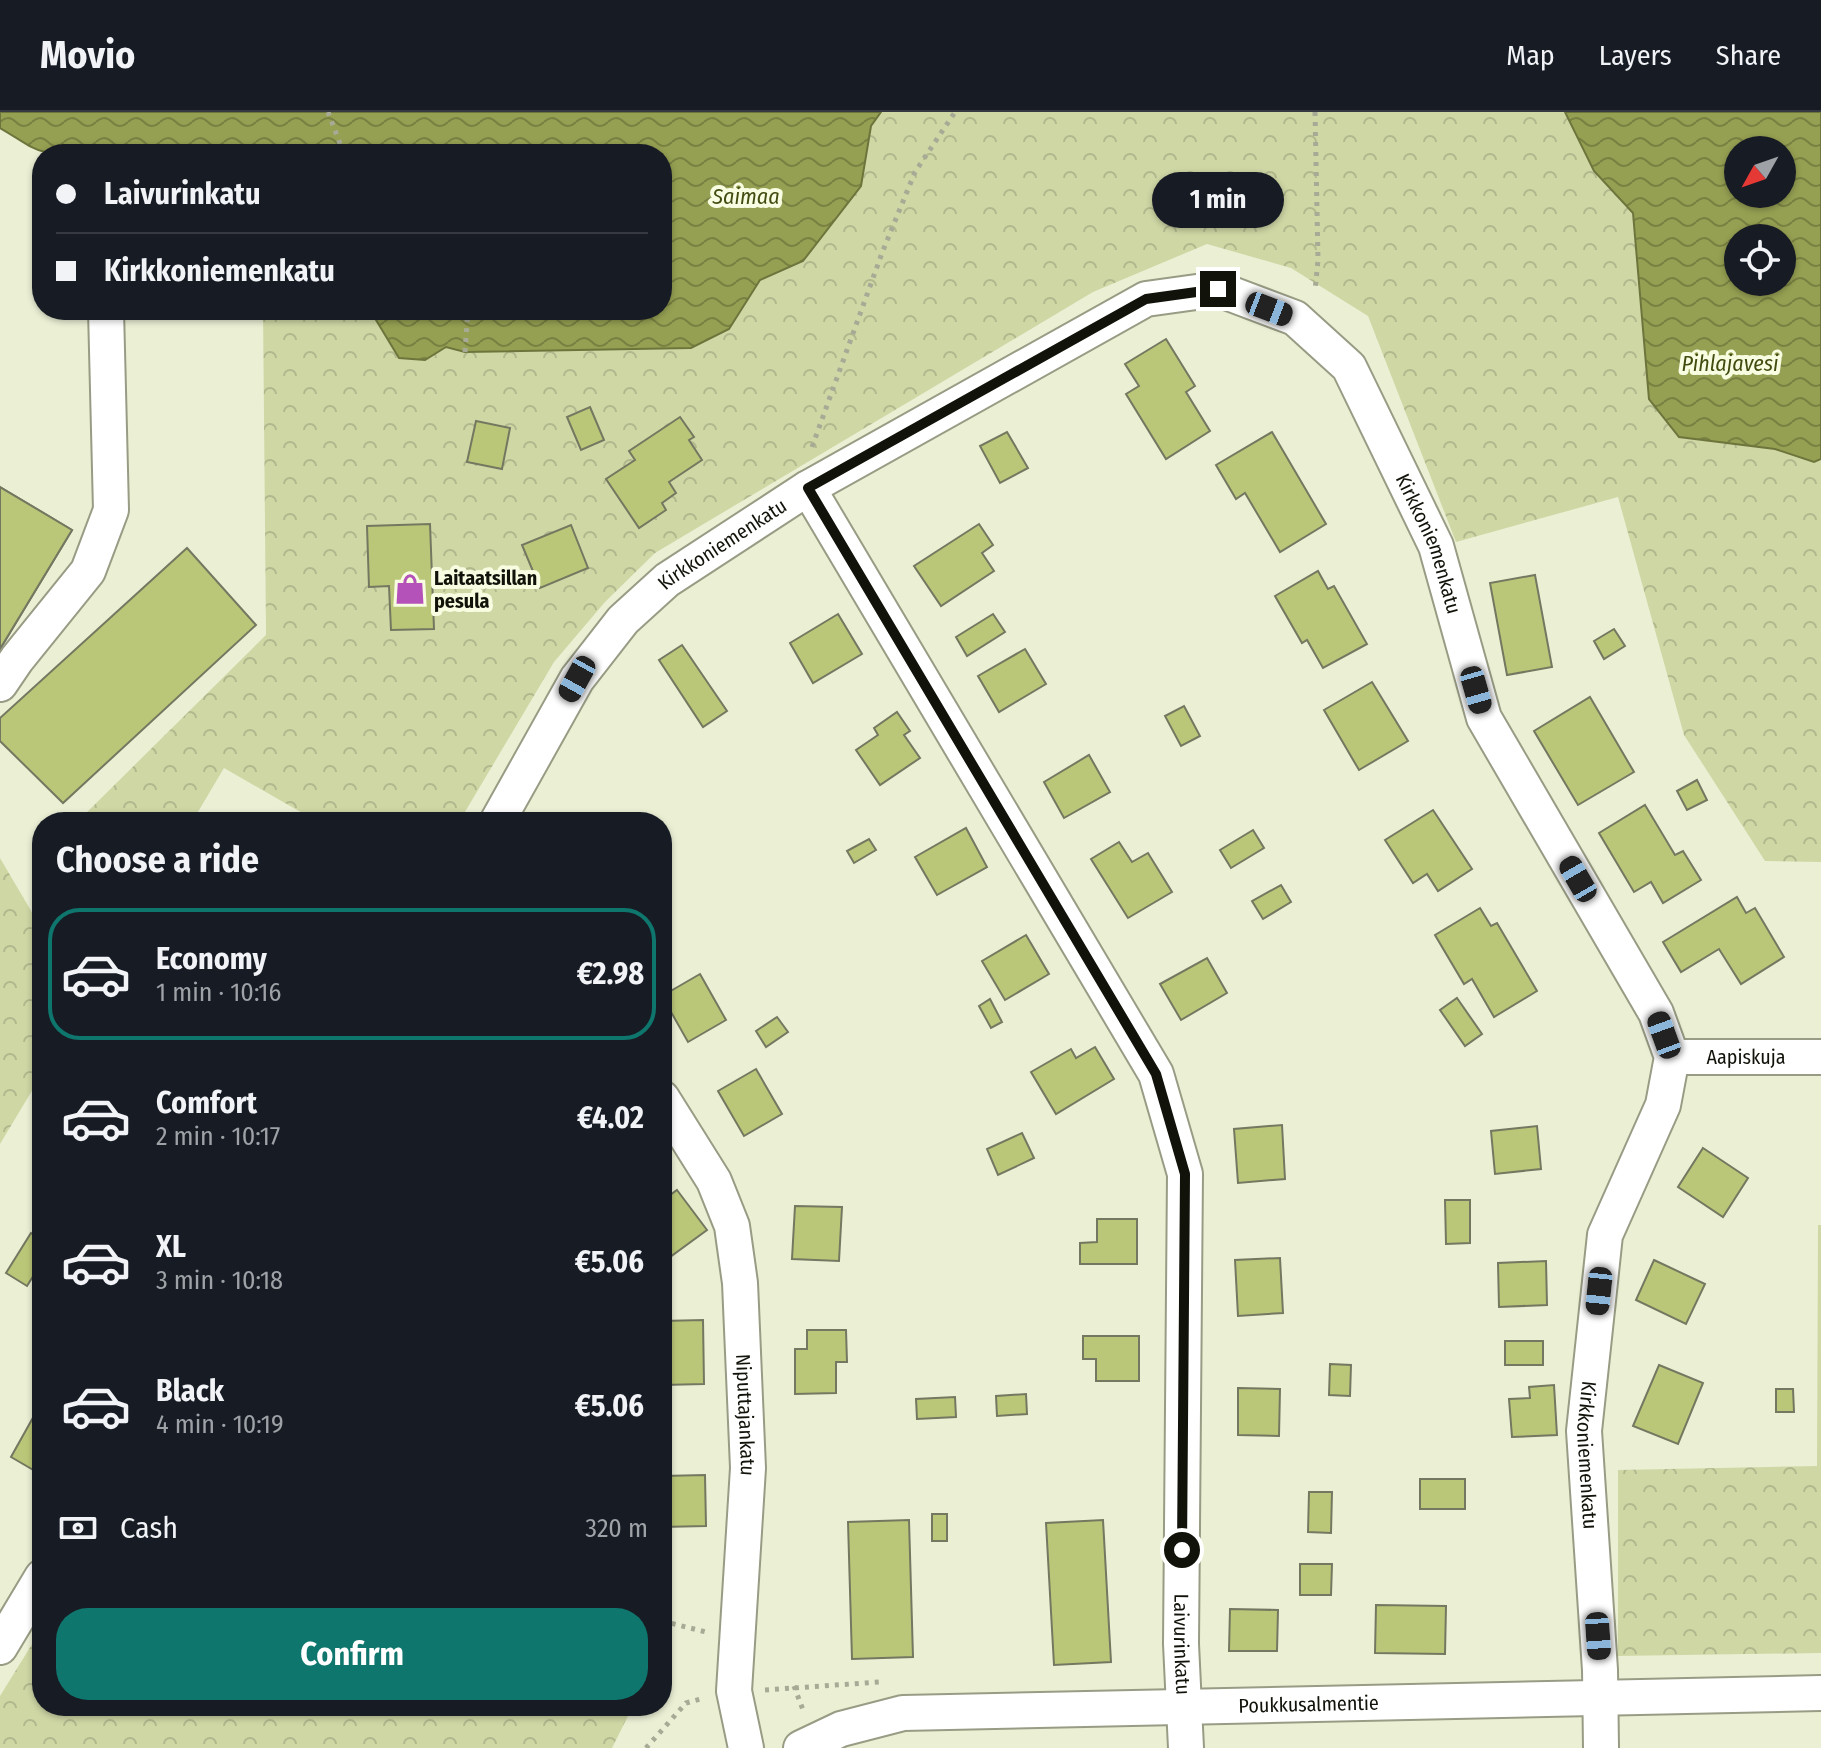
<!DOCTYPE html>
<meta charset="utf-8">
<style>
:root{--surface:#171b24;--page:#242831;--text:#f1f3f6;--muted:#9ea1a6;--line:#363941;--accent:#0f766e}
body{margin:0;font-family:"Fira Sans Condensed",sans-serif;background:var(--page);color:var(--text);height:100vh;display:flex;flex-direction:column;font-size:30px;white-space:nowrap}
*{box-sizing:border-box;margin:0}
p{font-size:26px;color:var(--muted)}
.icon{flex:none;width:44px;height:44px;fill:none;stroke:currentColor;stroke-width:2;stroke-linecap:round;stroke-linejoin:round}
.map{position:relative;flex:1;overflow:hidden}
.details{position:absolute;left:32px;top:700px;width:640px;height:904px;display:flex;flex-direction:column;background:var(--surface);border-radius:32px;box-shadow:0 2px 6px #0004}
.details>*{flex:none}
.top-card{position:absolute;left:32px;top:32px;width:640px;height:176px;border-radius:32px;box-shadow:0 2px 6px #0004;display:grid;align-content:center;height:176px;padding:0 24px;background:var(--surface)}
.needle{width:52px;rotate:230deg}
.controls{position:absolute;left:1724px;top:24px;display:grid;gap:16px}
.controls a{display:grid;place-items:center;width:72px;height:72px;border-radius:50%;background:var(--surface);box-shadow:0 2px 6px #0004;font-size:40px}
.end{position:absolute;width:36px;height:36px;margin:-18px;border:10px solid #111209;background:#fff;box-shadow:0 0 0 4px #fff}
.from{border-radius:50%}
.bubble{position:absolute;height:56px;border-radius:28px;background:var(--surface);box-shadow:0 2px 6px #0004;font-size:26px;font-weight:700;line-height:56px;text-align:center}
.car{position:absolute;width:24px;height:48px;margin:-24px -12px;border-radius:10px;box-shadow:0 0 6px 2px #0007;background:linear-gradient(#222 24%,#8ab4d8 0 40%,#222 0 76%,#8ab4d8 0 86%,#222 0)}
.top-card b{display:flex;align-items:center;gap:28px;height:76px;font-size:30px}
.top-card b+b{border-top:2px solid var(--line)}
.top-card i{width:20px;height:20px;background:var(--text)}
ul{padding:0;list-style:none}
li{display:flex;align-items:center;gap:24px;height:132px;margin:0 16px 12px;padding:0 8px;border:4px solid transparent;border-radius:32px}
li div{flex:1}
li b{display:block;font-size:30px}
li em{font-style:normal;font-weight:700}
li.on{border-color:var(--accent)}
li>.icon{width:72px;height:72px;stroke-width:1.5}
h2{padding:0 24px;font-size:36px;line-height:96px}
.pay{display:flex;align-items:center;gap:20px;height:88px;padding:0 24px;font-size:30px}
.pay p{margin-inline-start:auto}
.cta{display:flex;gap:16px;margin-top:auto;padding:16px 24px}
.cta a{flex:1;height:92px;border-radius:32px;background:var(--accent);color:#fff;font-size:32px;font-weight:700;line-height:92px;text-align:center}
header{display:flex;align-items:center;gap:48px;box-sizing:border-box;height:112px;padding:0 40px;background:var(--surface);border-bottom:2px solid var(--line)}
header strong{font-size:38px}
nav{display:flex;gap:44px;margin-inline-start:auto;font-size:28px}
.map>svg:first-child{display:block}
.forest{fill:url(#forest-crowns)}
.water{fill:url(#water-waves);stroke:#6e753c;stroke-width:2;fill-rule:evenodd}
.building{fill:#bbc778;stroke:#747860;stroke-width:2}
.lines{fill:none;stroke-linecap:round;stroke-linejoin:round}
.minor-casing{stroke:#989c84;stroke-width:38}
.path{stroke:#a7ab96;stroke-width:5;stroke-dasharray:4 6;stroke-linecap:butt}
.minor{stroke:#fff;stroke-width:34}
.route{stroke:#111209;stroke-width:10}
.labels{text-anchor:middle;dominant-baseline:central;stroke-width:8;stroke-linejoin:round;paint-order:stroke}
.street-label{font-size:20px;fill:#111209;stroke:#f8fde2}
.poi-label{font-size:20px;font-weight:bold;fill:#111209;stroke:#f8fde2;text-anchor:start}
.water-label{font-size:22px;font-style:italic;fill:#444b10;stroke:#f8fde2}
</style>
<header>
<strong>Movio</strong>
<nav><a>Map</a><a>Layers</a><a>Share</a></nav>
</header>
<div class="map">
<svg width="1821" height="1636" viewBox="0 0 1821 1636">
<defs>
<pattern id="forest-crowns" width="20" height="18" patternUnits="userSpaceOnUse" patternTransform="scale(2)"><rect width="20" height="18" fill="#cfd7a5"/><path d="M2 6a3 3 0 1 1 6 0M12 15a3 3 0 1 1 6 0" fill="none" stroke="#b1b88d"/></pattern>
<pattern id="water-waves" width="16" height="10" patternUnits="userSpaceOnUse" patternTransform="scale(2)"><rect width="16" height="10" fill="#96a052"/><path d="M0 5q4-4 8 0t8 0" fill="none" stroke="#798142"/></pattern>
</defs>
<rect width="100%" height="100%" fill="#ebf0d5"/>
<g class="forest">
<polygon points="881,0 1565,0 1594,59 1633,100 1649,287 1679,325 1775,337 1814,350 1821,347 1821,750 1765,749 1684,623 1618,385 1456,430 1368,204 1291,156 1207,132 1093,180 655,441 605,490 554,550 459,710 318,710 224,656 192,710 77,710 266,523 263,198 286,198 310,207 323,198 370,198 385,219 465,240 691,236 729,217 760,168 803,149 861,74 871,13"/>
<polygon points="0,746 40,814 42,807 42,962 0,1032"/>
<polygon points="1818,1113 1821,1113 1821,1541 1618,1544 1618,1358 1817,1354"/>
<polygon points="42,1516 42,1594 633,1594 612,1636 0,1636 0,1584"/>
</g>
<g class="water">
<path d="M 0,0 L 881,0 L 871,14 L 861,74 L 803,149 L 760,168 L 729,217 L 691,236 L 465,240 L 446,235 L 425,248 L 399,246 L 370,198 L 662,198 L 662,42 L 102,42 L 81,33 C 42,50 35,36 0,16 Z"/>
<path d="M 1565,0 L 1821,0 L 1821,347 L 1814,350 L 1775,337 L 1679,325 L 1649,287 L 1633,101 L 1594,59 ZM 1738,38 L 1782,38 L 1782,82 L 1738,82 ZM 1782,126 L 1782,170 L 1738,170 L 1738,126 Z"/>
</g>
<g class="building">
<polygon points="1166,227 1195,274 1186,280 1210,319 1166,347 1126,282 1139,274 1125,252"/>
<polygon points="590,295 604,328 581,338 567,305"/>
<polygon points="680,305 694,325 689,328 702,348 669,370 676,381 662,391 666,398 639,416 606,367 635,348 629,339"/>
<polygon points="476,309 510,316 502,357 467,350"/>
<polygon points="1007,320 1028,356 1000,371 980,334"/>
<polygon points="1272,320 1326,412 1280,440 1245,381 1236,387 1216,353"/>
<polygon points="0,375 72,418 0,537"/>
<polygon points="0,375 72,418 0,537"/>
<polygon points="430,412 434,517 391,518 389,474 369,475 367,414"/>
<polygon points="979,412 993,433 982,441 994,459 941,494 914,454"/>
<polygon points="571,413 588,456 540,476 522,433"/>
<polygon points="187,436 256,513 63,691 0,629 0,606"/>
<polygon points="1318,459 1328,477 1334,474 1367,532 1323,556 1307,528 1302,531 1275,484"/>
<polygon points="1535,463 1552,555 1507,563 1490,471"/>
<polygon points="838,502 862,542 813,571 790,531"/>
<polygon points="993,502 1005,520 967,544 956,525"/>
<polygon points="1614,517 1625,534 1604,547 1594,529"/>
<polygon points="682,533 727,599 703,615 659,548"/>
<polygon points="1025,537 1046,572 999,600 978,564"/>
<polygon points="1372,570 1408,629 1359,658 1324,598"/>
<polygon points="1590,585 1634,660 1578,693 1534,619"/>
<polygon points="1184,594 1200,624 1181,634 1165,604"/>
<polygon points="897,600 910,619 904,623 920,646 880,673 856,638 878,623 874,616"/>
<polygon points="1089,643 1110,680 1064,706 1044,670"/>
<polygon points="1697,668 1707,688 1687,698 1677,679"/>
<polygon points="1645,693 1675,743 1683,739 1701,768 1663,791 1651,770 1634,780 1599,721"/>
<polygon points="1433,698 1472,757 1438,779 1427,762 1413,771 1385,728"/>
<polygon points="966,716 987,755 937,783 915,745"/>
<polygon points="1253,718 1264,736 1231,756 1220,738"/>
<polygon points="869,727 876,738 854,751 847,739"/>
<polygon points="1119,730 1132,750 1148,741 1172,780 1128,806 1091,747"/>
<polygon points="1281,773 1291,790 1263,807 1252,789"/>
<polygon points="1737,785 1746,801 1755,796 1784,845 1741,872 1719,837 1681,860 1663,830"/>
<polygon points="1480,796 1491,814 1497,811 1537,879 1494,905 1472,867 1464,872 1435,823"/>
<polygon points="1026,823 1049,862 1005,888 982,849"/>
<polygon points="1207,846 1227,881 1181,908 1160,872"/>
<polygon points="700,862 726,908 688,930 662,884"/>
<polygon points="1457,886 1482,922 1465,934 1440,898"/>
<polygon points="990,887 1002,910 991,916 979,894"/>
<polygon points="777,905 788,920 766,935 756,919"/>
<polygon points="1095,935 1114,967 1056,1002 1031,960 1071,937 1076,946"/>
<polygon points="756,957 782,1002 744,1024 718,979"/>
<polygon points="1282,1013 1285,1067 1238,1071 1234,1017"/>
<polygon points="1537,1014 1541,1057 1495,1062 1491,1019"/>
<polygon points="1022,1021 1034,1046 998,1063 987,1037"/>
<polygon points="1703,1036 1748,1066 1723,1105 1678,1075"/>
<polygon points="677,1078 707,1118 670,1145 662,1134 662,1089"/>
<polygon points="1445,1088 1470,1088 1470,1131 1446,1132"/>
<polygon points="795,1094 842,1095 839,1149 792,1147"/>
<polygon points="1097,1107 1137,1107 1137,1152 1080,1152 1080,1131 1097,1130"/>
<polygon points="31,1121 42,1128 42,1150 27,1174 6,1161"/>
<polygon points="1280,1146 1283,1201 1238,1204 1235,1148"/>
<polygon points="1654,1148 1705,1172 1686,1212 1636,1188"/>
<polygon points="1546,1149 1547,1193 1499,1195 1498,1151"/>
<polygon points="703,1208 704,1272 662,1273 662,1209"/>
<polygon points="807,1218 846,1218 847,1250 836,1250 836,1281 795,1282 795,1237 807,1237"/>
<polygon points="1083,1224 1139,1224 1139,1269 1096,1269 1096,1247 1083,1247"/>
<rect x="1505" y="1229" width="38" height="24"/>
<polygon points="1330,1252 1351,1253 1350,1284 1329,1283"/>
<polygon points="1659,1253 1703,1271 1678,1332 1633,1314"/>
<polygon points="1554,1273 1557,1323 1512,1325 1509,1287 1530,1286 1529,1275"/>
<polygon points="1238,1276 1280,1277 1279,1324 1238,1323"/>
<polygon points="1776,1277 1793,1277 1794,1300 1776,1300"/>
<polygon points="1026,1282 1027,1302 997,1304 996,1284"/>
<polygon points="955,1285 956,1305 917,1307 916,1287"/>
<polygon points="40,1293 42,1294 42,1363 11,1345"/>
<polygon points="705,1363 706,1414 662,1415 662,1364"/>
<rect x="1420" y="1367" width="45" height="30"/>
<polygon points="1309,1380 1332,1380 1331,1421 1308,1420"/>
<rect x="932" y="1402" width="15" height="27"/>
<polygon points="909,1408 913,1545 852,1547 848,1410"/>
<polygon points="1103,1408 1111,1550 1054,1553 1046,1411"/>
<polygon points="1300,1452 1332,1452 1331,1483 1300,1483"/>
<polygon points="1376,1493 1446,1494 1445,1542 1375,1541"/>
<polygon points="1230,1497 1278,1498 1277,1539 1229,1539"/>
</g>
<g class="lines">
<defs>
<g id="minor">
<path id="s1" d="M 808,376 L 1156,962 L 1185,1062 L 1181,1532 L 1186,1636"/>
<polyline points="0,572 17,547 88,459 111,398 106,198"/>
<path id="s2" d="M 497,710 L 577,567 L 623,508 L 667,468 L 808,376 L 1146,187 L 1218,177 L 1295,206 L 1349,255 L 1436,434 L 1484,606 L 1656,901 L 1672,945 L 1663,993 L 1605,1123 L 1584,1319 L 1600,1558 L 1601,1636"/>
<path id="s3" d="M 1672,945 L 1821,945"/>
<path id="s4" d="M 662,986 L 714,1069 L 732,1114 L 740,1171 L 748,1356 L 734,1579 L 746,1636"/>
<polyline points="0,1535 42,1465"/>
<path id="s5" d="M 801,1636 L 841,1617 L 903,1601 L 1821,1581"/>
</g>
</defs>
<use href="#minor" class="minor-casing"/>
<g class="path">
<polyline points="328,0 344,42"/>
<polyline points="1315,0 1318,148 1315,179"/>
<polyline points="465,240 468,198"/>
<polyline points="812,335 882,141 915,60 955,0"/>
<polyline points="662,1509 706,1520"/>
<polyline points="794,1574 803,1598"/>
<polyline points="765,1578 879,1570"/>
<polyline points="646,1636 686,1591 704,1586"/>
</g>
<use href="#minor" class="minor"/>
</g>
<g class="lines">
<polyline class="route" points="1182,1438 1185,1062 1156,962 808,376 1146,187 1218,177"/>
</g>
<defs>
<symbol id="shop-bare" viewBox="-9 -9 18 18"><path d="M-5-2.5h2.3a2.7 3.5 0 0 1 5.4 0H5L5.5 6h-11ZM-1.5-2.5h3a1.5 2.3 0 0 0-3 0Z" fill="#b452b9" stroke="#f8fde2" stroke-width="2.5" paint-order="stroke"/></symbol>
</defs>
<g fill-rule="evenodd">
<use href="#shop-bare" x="388" y="455" width="44" height="44"/>
</g>
<g class="labels">
<g class="street-label">
<text stroke="none"><textPath href="#s2" startOffset="364">Kirkkoniemenkatu</textPath></text>
<text stroke="none"><textPath href="#s2" startOffset="1276">Kirkkoniemenkatu</textPath></text>
<text stroke="none"><textPath href="#s3" startOffset="74">Aapiskuja</textPath></text>
<text stroke="none"><textPath href="#s4" startOffset="336">Niputtajankatu</textPath></text>
<text stroke="none"><textPath href="#s2" startOffset="2260">Kirkkoniemenkatu</textPath></text>
<text stroke="none"><textPath href="#s1" startOffset="1256">Laivurinkatu</textPath></text>
<text stroke="none"><textPath href="#s5" startOffset="514">Poukkusalmentie</textPath></text>
</g>
<g class="poi-label">
<text x="434" y="466">Laitaatsillan<tspan x="434" dy="23">pesula</tspan></text>
</g>
<g class="water-label">
<text x="746" y="84">Saimaa</text>
<text x="1730" y="251">Pihlajavesi</text>
</g>
</g>
</svg>
<div class="controls">
<a><svg class="needle" viewBox="-14 -14 28 28"><path d="M0-13l5 13h-10z" fill="#e53935"/><path d="M0 13l5-13h-10z" fill="#9ea1a6"/></svg></a>
<a><svg class="icon" aria-label="locate" viewBox="0 0 24 24"><circle cx="12" cy="12" r="6"/><path d="M12 2v4M12 18v4M2 12h4M18 12h4"/></svg></a>
</div>
<i class="end from" style="left:1182px;top:1438px"></i>
<i class="end" style="left:1218px;top:177px"></i>
<div class="bubble" style="left:1152px;top:60px;width:132px">1 min</div>
<i class="car" style="left:1269px;top:197px;rotate:111deg"></i>
<i class="car" style="left:577px;top:567px;rotate:209deg"></i>
<i class="car" style="left:1476px;top:578px;rotate:164deg"></i>
<i class="car" style="left:1578px;top:767px;rotate:330deg"></i>
<i class="car" style="left:1664px;top:923px;rotate:340deg"></i>
<i class="car" style="left:1599px;top:1179px;rotate:186deg"></i>
<i class="car" style="left:1598px;top:1524px;rotate:176deg"></i>
<div class="top-card">
<b><i class="from"></i>Laivurinkatu</b>
<b><i></i>Kirkkoniemenkatu</b>
</div>
<section class="details">
<h2>Choose a ride</h2>
<ul>
<li class="on"><svg class="icon" aria-label="car" viewBox="0 0 24 24"><path d="M5 17H2v-5l4-1 3-4h7l3 4 3 1v5h-3M9 17h6M6 11h13"/><circle cx="7" cy="17" r="2"/><circle cx="17" cy="17" r="2"/></svg><div><b>Economy</b><p>1 min · 10:16</p></div><em>€2.98</em></li>
<li><svg class="icon" aria-label="car" viewBox="0 0 24 24"><path d="M5 17H2v-5l4-1 3-4h7l3 4 3 1v5h-3M9 17h6M6 11h13"/><circle cx="7" cy="17" r="2"/><circle cx="17" cy="17" r="2"/></svg><div><b>Comfort</b><p>2 min · 10:17</p></div><em>€4.02</em></li>
<li><svg class="icon" aria-label="car" viewBox="0 0 24 24"><path d="M5 17H2v-5l4-1 3-4h7l3 4 3 1v5h-3M9 17h6M6 11h13"/><circle cx="7" cy="17" r="2"/><circle cx="17" cy="17" r="2"/></svg><div><b>XL</b><p>3 min · 10:18</p></div><em>€5.06</em></li>
<li><svg class="icon" aria-label="car" viewBox="0 0 24 24"><path d="M5 17H2v-5l4-1 3-4h7l3 4 3 1v5h-3M9 17h6M6 11h13"/><circle cx="7" cy="17" r="2"/><circle cx="17" cy="17" r="2"/></svg><div><b>Black</b><p>4 min · 10:19</p></div><em>€5.06</em></li>
</ul>
<div class="pay"><svg class="icon" aria-label="cash" viewBox="0 0 24 24"><path d="M3 7h18v10H3z"/><circle cx="12" cy="12" r="2"/></svg>Cash<p>320 m</p></div>
<div class="cta"><a>Confirm</a></div>
</section>
</div>
